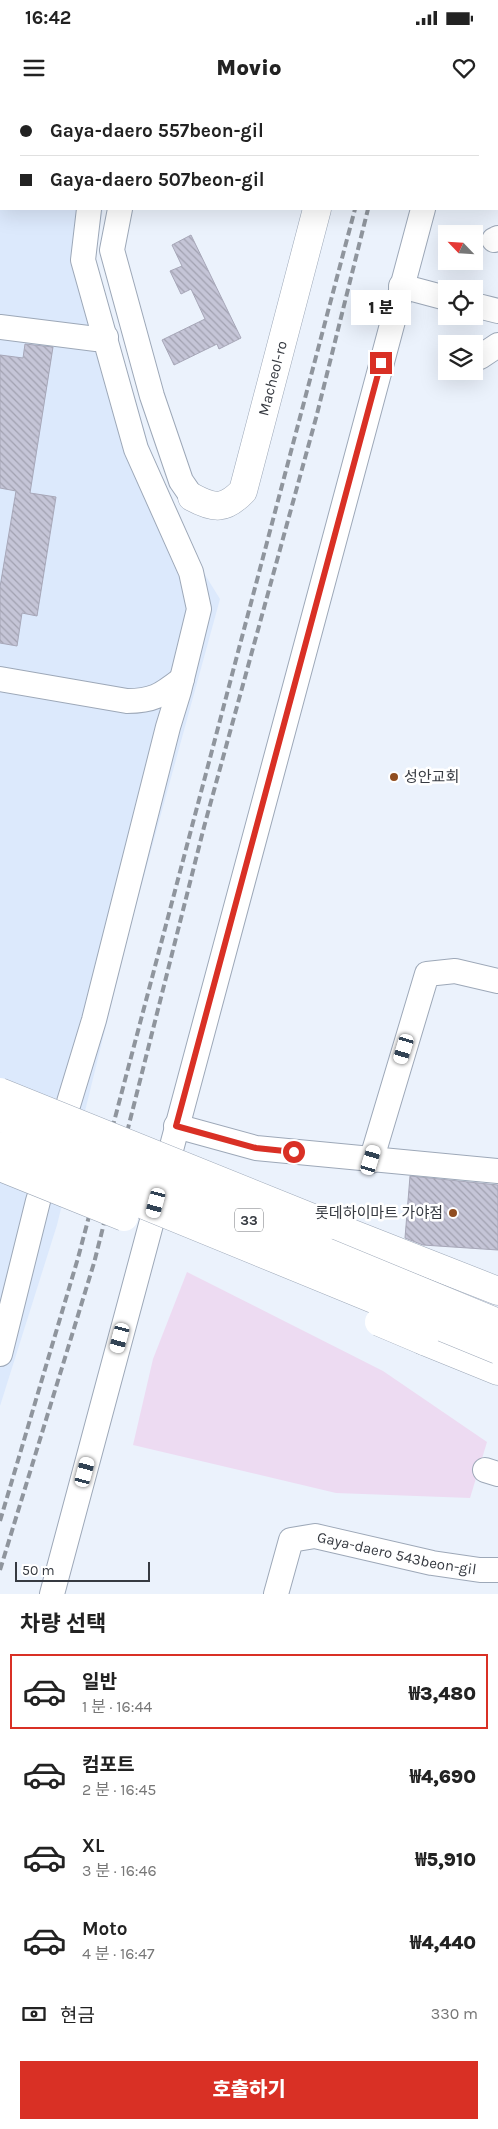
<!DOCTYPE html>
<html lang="ko">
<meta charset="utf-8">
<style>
:root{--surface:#fff;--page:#f6f6f6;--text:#222;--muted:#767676;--line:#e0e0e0;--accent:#d93025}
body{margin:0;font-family:Karla,"Noto Sans KR",sans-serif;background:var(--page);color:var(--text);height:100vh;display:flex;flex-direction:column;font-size:19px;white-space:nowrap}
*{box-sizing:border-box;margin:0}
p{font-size:16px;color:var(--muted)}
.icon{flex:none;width:28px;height:28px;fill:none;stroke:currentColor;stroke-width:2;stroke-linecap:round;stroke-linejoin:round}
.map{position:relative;height:1494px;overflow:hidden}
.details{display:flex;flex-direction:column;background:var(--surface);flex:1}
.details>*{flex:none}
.hud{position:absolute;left:0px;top:0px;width:499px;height:110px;box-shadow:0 5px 20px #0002;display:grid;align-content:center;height:110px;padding:0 20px;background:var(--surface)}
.needle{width:32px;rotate:295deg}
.tools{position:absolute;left:438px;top:125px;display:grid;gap:10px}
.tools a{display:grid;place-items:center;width:45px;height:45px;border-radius:0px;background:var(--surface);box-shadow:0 5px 20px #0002;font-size:25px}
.scale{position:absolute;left:15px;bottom:12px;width:135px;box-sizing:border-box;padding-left:5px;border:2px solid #363a41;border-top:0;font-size:14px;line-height:18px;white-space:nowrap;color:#363a41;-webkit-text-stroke:4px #fff;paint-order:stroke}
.end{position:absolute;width:22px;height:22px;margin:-11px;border:6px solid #d93025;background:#fff;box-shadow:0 0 0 2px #fff}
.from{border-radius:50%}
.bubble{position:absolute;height:35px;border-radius:0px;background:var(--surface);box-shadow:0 5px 20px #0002;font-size:16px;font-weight:800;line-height:35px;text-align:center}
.car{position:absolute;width:15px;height:30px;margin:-15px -8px;border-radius:6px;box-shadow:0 0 4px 1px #0007;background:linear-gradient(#fff 24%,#345 0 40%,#fff 0 76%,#345 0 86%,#fff 0)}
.hud b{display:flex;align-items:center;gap:18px;height:48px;font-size:19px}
.hud b+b{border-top:1px solid var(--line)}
.hud i{width:12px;height:12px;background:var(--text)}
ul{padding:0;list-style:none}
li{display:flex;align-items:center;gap:15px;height:75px;margin:0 10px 8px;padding:0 10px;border:2px solid transparent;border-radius:0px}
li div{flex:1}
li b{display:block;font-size:19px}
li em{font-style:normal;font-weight:800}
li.current{border-color:var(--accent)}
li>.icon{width:45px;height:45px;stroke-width:1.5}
h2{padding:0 20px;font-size:22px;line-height:60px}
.pay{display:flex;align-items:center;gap:12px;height:55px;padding:0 20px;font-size:19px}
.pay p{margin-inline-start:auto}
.button{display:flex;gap:10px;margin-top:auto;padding:10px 20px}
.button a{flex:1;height:58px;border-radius:0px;background:var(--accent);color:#fff;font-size:20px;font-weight:800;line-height:58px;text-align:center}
.status{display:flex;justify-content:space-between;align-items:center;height:35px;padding:0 25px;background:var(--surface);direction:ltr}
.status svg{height:14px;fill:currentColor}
header{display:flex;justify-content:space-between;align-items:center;height:65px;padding:0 20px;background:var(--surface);font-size:22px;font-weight:800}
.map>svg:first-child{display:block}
.built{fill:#dce9fc}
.green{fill:#eddbf2}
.building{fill:url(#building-back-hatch);stroke:#a7a7b8}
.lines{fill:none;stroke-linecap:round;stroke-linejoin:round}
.minor-casing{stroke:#9da8b8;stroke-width:26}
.major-casing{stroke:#9da8b8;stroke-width:29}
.highway-casing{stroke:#9da8b8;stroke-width:29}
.minor{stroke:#fff;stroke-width:24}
.major{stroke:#fff;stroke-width:28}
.highway{stroke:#fff;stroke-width:28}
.rail{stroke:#8f959d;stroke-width:4;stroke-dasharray:8 4;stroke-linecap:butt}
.highway-bridge-casing{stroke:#9da8b8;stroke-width:29;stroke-linecap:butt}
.highway-bridge{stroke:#fff;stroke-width:28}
.route{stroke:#d93025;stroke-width:6}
.poi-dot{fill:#904d1f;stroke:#fff;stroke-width:2}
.labels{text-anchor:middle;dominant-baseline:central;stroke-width:5;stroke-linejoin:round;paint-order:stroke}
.shield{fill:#fff;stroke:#72757a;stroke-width:1}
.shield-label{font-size:14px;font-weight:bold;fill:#363a41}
.street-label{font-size:15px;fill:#363a41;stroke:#fff}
.poi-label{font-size:15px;fill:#363a41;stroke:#fff;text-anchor:start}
</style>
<div class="status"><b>16:42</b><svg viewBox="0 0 49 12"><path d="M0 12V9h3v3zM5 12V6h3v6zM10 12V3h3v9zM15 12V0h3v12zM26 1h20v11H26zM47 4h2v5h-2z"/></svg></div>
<header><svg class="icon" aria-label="menu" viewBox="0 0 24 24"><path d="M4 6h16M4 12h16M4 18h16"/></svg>Movio<svg class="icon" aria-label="heart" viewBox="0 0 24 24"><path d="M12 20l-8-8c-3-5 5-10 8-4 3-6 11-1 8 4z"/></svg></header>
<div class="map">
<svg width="498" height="1494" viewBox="0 0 498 1494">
<defs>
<pattern id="building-back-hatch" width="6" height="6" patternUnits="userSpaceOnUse" patternTransform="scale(1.25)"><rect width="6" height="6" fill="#c5c5d7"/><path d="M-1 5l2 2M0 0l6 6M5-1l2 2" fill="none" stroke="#a1a1b0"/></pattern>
</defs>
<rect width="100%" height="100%" fill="#ebf2fc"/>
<polygon class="built" points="0,0 123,0 1,1 1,109 103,109 94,158 148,343 189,449 220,499 132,820 57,1125 0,1306"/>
<polygon class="green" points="187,1172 383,1271 487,1342 470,1398 336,1393 133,1345 153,1259"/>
<g class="building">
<polygon points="191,135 241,238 219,249 217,244 174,265 162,240 205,219 191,189 181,194 170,171 182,166 172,145"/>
<polygon points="25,244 53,247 30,393 56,397 37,516 22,513 17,546 0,543 0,487 16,391 0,388 0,255 23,258"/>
<polygon points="410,1076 498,1085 498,1150 423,1145 405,1138"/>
</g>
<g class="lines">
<defs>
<g id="minor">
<polyline points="109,1 109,0"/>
<polyline points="140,1 140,0"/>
<polyline points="452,1 453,0"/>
<polyline points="120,109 112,150 152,296 181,381 192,397"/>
<polyline points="494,140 498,138"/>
<polyline points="401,186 446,198"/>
<polyline points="474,205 498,211"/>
<polyline points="0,227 96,239 106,237"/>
<polyline points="480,257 498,245"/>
<path d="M 0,579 L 127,601 C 154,601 161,595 182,579"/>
<polyline points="176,1026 256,1048 498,1071"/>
<polyline points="59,1035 94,920 168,627 179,591 199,509 191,472 136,349 83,160 89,109"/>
<polyline points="371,1061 427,874 455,871 498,881"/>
<polyline points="0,1254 38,1101 49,1067"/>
<polyline points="485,1370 498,1374"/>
<polyline points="52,1494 423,109"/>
<path id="s1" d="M 276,1494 L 291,1440 L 315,1436 L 432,1463 L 480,1470 L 498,1470"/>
</g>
<g id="major">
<polyline points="347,1 347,0"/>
<path id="s2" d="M 192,397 C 214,409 225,410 243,391 L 317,109"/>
</g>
<g id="highway">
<polyline points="330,1125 498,1191"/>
<polyline points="424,1241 498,1271"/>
</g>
</defs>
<use href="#minor" class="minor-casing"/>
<use href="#major" class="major-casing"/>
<use href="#highway" class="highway-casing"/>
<use href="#minor" class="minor"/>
<use href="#major" class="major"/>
<use href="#highway" class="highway"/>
<g class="rail">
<polyline points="383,1 383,0"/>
<polyline points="402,1 402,0"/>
<polyline points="0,1421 78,1158 355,109"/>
<polyline points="0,1470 94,1163 204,727 316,318 368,109"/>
</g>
<defs>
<g id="highway-bridge">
<polyline points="0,992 330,1125"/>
<polyline points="0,1017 498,1223"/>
<polyline points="0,1046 498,1250"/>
<polyline points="0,1067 124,1117"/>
<polyline points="379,1222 424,1241"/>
</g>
</defs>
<use href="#highway-bridge" class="highway-bridge-casing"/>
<use href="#highway-bridge" class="highway-bridge"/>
</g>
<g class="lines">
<polyline class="route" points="294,1052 256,1048 176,1026 381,263"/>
</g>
<g class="poi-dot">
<circle cx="394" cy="677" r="5"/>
<circle cx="453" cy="1113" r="5"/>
</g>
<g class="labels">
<rect class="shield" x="235" y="1108.5" width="28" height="23" rx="4"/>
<g class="shield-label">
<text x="249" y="1120">33</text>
</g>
<g class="street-label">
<text stroke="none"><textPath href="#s2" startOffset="174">Macheol-ro</textPath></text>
<text stroke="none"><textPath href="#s1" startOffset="164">Gaya-daero 543beon-gil</textPath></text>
</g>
<g class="poi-label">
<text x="404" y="677">성안교회</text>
<text x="443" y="1113" text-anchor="end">롯데하이마트 가야점</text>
</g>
</g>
</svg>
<div class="tools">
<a><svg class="needle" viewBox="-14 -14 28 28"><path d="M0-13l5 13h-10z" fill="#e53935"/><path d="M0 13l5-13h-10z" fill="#767676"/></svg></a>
<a><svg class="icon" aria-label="locate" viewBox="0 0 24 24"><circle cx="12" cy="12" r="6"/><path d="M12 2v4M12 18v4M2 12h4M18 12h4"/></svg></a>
<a><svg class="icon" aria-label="layers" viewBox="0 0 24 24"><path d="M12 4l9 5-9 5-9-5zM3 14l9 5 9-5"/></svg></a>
</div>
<div class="scale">50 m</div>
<i class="end from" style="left:294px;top:1052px"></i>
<i class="end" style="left:381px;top:263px"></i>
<div class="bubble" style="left:351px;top:190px;width:60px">1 분</div>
<i class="car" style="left:404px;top:949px;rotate:197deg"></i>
<i class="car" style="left:371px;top:1060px;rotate:17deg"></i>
<i class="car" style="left:156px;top:1103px;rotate:195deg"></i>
<i class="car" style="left:120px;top:1238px;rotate:195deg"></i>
<i class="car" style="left:85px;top:1372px;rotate:15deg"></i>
<div class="hud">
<b><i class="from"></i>Gaya-daero 557beon-gil</b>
<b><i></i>Gaya-daero 507beon-gil</b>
</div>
</div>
<section class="details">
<h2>차량 선택</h2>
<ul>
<li class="current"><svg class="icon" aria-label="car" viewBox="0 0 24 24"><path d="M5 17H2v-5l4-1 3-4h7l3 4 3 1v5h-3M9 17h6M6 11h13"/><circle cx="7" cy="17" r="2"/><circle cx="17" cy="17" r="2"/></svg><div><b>일반</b><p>1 분 · 16:44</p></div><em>₩3,480</em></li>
<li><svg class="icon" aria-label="car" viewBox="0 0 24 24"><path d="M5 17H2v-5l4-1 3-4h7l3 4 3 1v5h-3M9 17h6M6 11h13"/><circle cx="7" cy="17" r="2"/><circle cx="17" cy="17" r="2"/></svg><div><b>컴포트</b><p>2 분 · 16:45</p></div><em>₩4,690</em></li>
<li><svg class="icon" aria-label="car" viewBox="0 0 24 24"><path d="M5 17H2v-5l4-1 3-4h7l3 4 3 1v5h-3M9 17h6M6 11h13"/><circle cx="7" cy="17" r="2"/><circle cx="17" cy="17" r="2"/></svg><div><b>XL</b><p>3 분 · 16:46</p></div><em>₩5,910</em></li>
<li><svg class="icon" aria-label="car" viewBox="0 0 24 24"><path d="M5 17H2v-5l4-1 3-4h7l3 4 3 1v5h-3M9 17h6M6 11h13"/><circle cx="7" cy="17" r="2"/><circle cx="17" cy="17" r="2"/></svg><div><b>Moto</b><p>4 분 · 16:47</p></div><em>₩4,440</em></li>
</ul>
<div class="pay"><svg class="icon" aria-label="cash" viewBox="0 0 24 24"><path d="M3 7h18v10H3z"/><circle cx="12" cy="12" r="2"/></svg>현금<p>330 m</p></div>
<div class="button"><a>호출하기</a></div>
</section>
